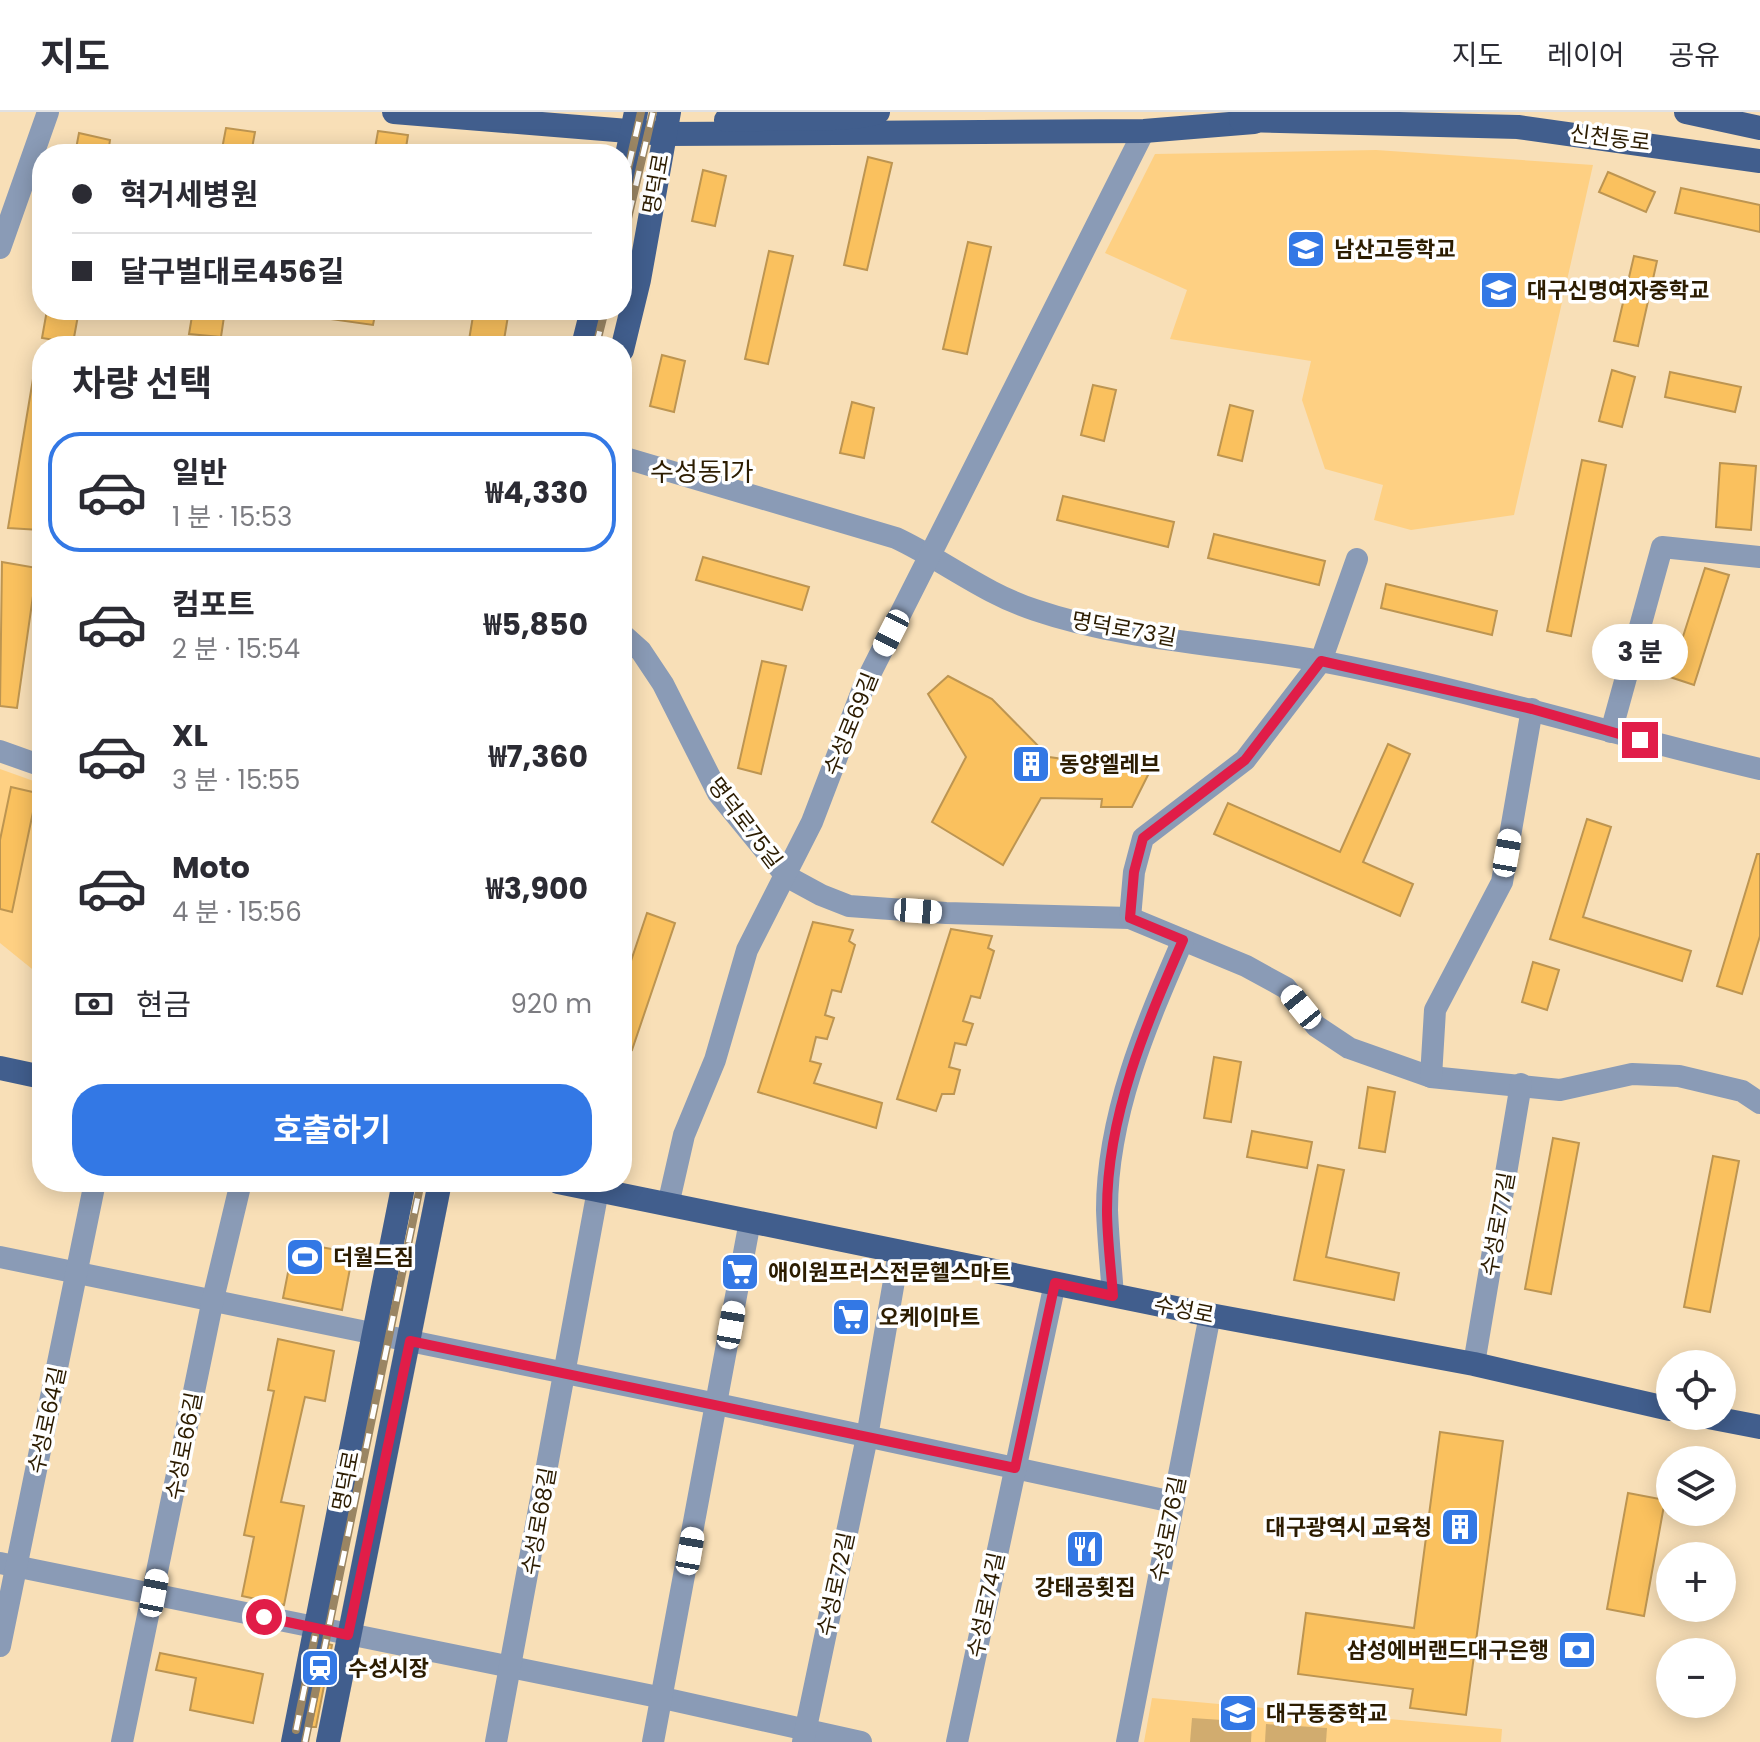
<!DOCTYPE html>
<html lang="ko">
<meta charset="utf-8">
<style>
:root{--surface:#fff;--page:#f7f7f7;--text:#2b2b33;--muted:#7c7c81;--line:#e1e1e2;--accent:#3378e5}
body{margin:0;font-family:Poppins,"Noto Sans KR",sans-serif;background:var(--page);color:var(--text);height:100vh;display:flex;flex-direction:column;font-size:30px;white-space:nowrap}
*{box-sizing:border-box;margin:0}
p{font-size:26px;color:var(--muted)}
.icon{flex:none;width:44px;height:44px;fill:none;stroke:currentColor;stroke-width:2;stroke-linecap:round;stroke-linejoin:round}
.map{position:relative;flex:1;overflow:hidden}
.side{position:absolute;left:32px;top:224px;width:600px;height:856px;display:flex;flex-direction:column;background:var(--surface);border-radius:32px;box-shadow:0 4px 20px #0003}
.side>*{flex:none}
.top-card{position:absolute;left:32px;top:32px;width:600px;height:176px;border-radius:32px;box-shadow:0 4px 20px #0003;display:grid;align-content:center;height:176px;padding:0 40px;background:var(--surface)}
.fabs{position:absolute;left:1656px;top:1238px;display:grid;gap:16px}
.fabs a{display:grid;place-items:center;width:80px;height:80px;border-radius:50%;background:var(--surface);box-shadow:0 4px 20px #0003;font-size:40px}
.end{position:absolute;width:36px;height:36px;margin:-18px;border:10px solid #e11d48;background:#fff;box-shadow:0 0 0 4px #fff}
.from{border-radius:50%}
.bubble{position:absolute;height:56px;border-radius:28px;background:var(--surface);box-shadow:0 4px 20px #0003;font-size:26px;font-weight:700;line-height:56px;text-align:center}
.car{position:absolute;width:24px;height:48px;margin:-24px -12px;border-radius:10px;box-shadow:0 0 6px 2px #0007;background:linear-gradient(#fff 24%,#345 0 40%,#fff 0 76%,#345 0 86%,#fff 0)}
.top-card b{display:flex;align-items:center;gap:28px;height:76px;font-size:30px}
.top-card b+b{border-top:2px solid var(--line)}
.top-card i{width:20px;height:20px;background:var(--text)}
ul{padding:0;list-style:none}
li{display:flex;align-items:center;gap:24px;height:120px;margin:0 16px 12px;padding:0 24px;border:4px solid transparent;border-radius:32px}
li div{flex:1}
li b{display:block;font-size:30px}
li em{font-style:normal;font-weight:700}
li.current{border-color:var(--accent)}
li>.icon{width:72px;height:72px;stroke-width:1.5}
h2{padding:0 40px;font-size:36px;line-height:96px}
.pay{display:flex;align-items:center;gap:20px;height:88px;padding:0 40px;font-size:30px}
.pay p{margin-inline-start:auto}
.action{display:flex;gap:16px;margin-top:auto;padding:16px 40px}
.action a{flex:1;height:92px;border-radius:32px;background:var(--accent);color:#fff;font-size:32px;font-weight:700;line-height:92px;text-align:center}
header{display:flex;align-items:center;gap:48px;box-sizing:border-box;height:112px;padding:0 40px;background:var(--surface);border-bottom:2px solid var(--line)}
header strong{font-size:38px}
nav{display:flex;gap:44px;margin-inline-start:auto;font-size:28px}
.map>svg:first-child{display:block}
.built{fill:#fed083}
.green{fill:#d1ac6f}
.building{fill:#fac15e;stroke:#bd9551;stroke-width:2}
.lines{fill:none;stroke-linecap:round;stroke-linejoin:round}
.minor{stroke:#8a9bb6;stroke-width:22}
.major{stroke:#415e8d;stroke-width:24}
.rail-casing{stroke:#9a8563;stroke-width:8}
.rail{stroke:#fff;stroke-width:5;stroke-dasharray:15;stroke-linecap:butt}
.route{stroke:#e11d48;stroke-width:10}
.labels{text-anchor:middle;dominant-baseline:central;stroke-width:7;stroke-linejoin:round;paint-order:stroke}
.street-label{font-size:22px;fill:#2c1c00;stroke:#fff}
.poi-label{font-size:22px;font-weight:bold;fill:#2c1c00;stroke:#fff;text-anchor:start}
.quarter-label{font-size:26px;fill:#2c1c00;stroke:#fff}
</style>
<header>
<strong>지도</strong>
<nav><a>지도</a><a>레이어</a><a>공유</a></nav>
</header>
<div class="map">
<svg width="1760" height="1630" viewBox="0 0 1760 1630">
<rect width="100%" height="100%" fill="#f8dfb7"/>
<g class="built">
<polygon points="1376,38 1593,53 1514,403 1411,418 1374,408 1383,373 1325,357 1302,288 1311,249 1170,227 1187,178 1105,141 1155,42"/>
<polygon points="0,657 42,672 42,865 0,831"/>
<polygon points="1152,1586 1502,1617 1501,1630 1144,1630"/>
</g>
<g class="green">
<polygon points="1192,1606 1252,1610 1251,1630 1190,1630"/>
<polygon points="1266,1612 1327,1616 1326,1630 1265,1630"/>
</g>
<g class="building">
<polygon points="226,16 255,20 251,42 221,42"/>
<polygon points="378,19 408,23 405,42 374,42"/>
<polygon points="79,21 110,28 108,42 75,42"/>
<polygon points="868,45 892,51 867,158 844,153"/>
<polygon points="703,58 726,64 715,114 692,109"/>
<polygon points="1608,60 1655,80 1646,100 1599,80"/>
<polygon points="1681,76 1760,93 1760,120 1675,101"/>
<polygon points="968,130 991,135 967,242 943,237"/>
<polygon points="769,139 793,144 768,252 745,247"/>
<polygon points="1634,144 1657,149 1638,234 1614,229"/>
<polygon points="47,198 79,198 73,231 42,226"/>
<polygon points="193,198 225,198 221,225 189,222"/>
<polygon points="324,198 376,198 373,213 323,206"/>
<polygon points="474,198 509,198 503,234 468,234"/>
<polygon points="662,243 685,249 674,300 650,294"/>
<polygon points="35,255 42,255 40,418 8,416"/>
<polygon points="1612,258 1635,265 1622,315 1599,309"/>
<polygon points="1670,260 1741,275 1735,300 1665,285"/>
<polygon points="1093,273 1116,278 1104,329 1081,323"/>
<polygon points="852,290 874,296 864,346 840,341"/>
<polygon points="1230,293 1253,299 1242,349 1218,343"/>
<polygon points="1582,348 1606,353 1571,524 1547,519"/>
<polygon points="1720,351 1756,354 1751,418 1716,415"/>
<polygon points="1063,384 1174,410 1168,435 1057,408"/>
<polygon points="1214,422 1325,449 1319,473 1208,446"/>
<polygon points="703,445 809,475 802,498 696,468"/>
<polygon points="2,450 37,456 17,596 0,594"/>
<polygon points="1705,456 1729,463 1694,573 1670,565"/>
<polygon points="1386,472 1497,499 1492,523 1381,496"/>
<polygon points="762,549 786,554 761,662 738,656"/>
<polygon points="948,564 992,587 1049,645 1150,659 1132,695 1101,695 1102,687 1041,686 1003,753 932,710 966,645 928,582"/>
<polygon points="1388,632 1410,642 1363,750 1413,772 1400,804 1214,722 1228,691 1340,740"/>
<polygon points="11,675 37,681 12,800 0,797 0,728"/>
<polygon points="1587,707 1611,715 1583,805 1691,839 1682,869 1550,827"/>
<polygon points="1757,742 1760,742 1760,824 1742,882 1717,874"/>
<polygon points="647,801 675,811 632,938 622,935 622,876"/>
<polygon points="813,810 853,818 849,829 855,833 841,880 832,878 825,903 834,906 827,927 816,925 810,949 821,952 814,971 882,991 876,1016 758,980"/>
<polygon points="951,817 992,824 988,836 994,839 980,886 971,884 963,909 973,912 966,933 955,931 949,955 960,958 954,982 942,982 936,999 897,987"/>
<polygon points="1533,850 1559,858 1547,898 1522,890"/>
<polygon points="1214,945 1241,950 1231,1010 1204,1006"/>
<polygon points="1368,975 1395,980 1385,1040 1359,1036"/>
<polygon points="1252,1019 1312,1030 1307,1056 1247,1045"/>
<polygon points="1553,1026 1579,1031 1551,1182 1525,1177"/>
<polygon points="1713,1044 1739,1049 1710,1200 1684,1195"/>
<polygon points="1318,1053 1344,1058 1326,1145 1399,1161 1394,1188 1294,1168"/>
<polygon points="294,1130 353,1141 342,1198 283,1186"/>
<polygon points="278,1227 334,1239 325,1289 305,1285 281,1390 304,1394 284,1493 242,1484 254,1425 244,1423 274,1279 268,1278"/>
<polygon points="1440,1320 1503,1329 1466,1603 1410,1596 1413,1577 1298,1562 1306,1501 1414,1516"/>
<polygon points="1628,1381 1665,1388 1644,1504 1607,1497"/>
<polygon points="328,1532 332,1533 316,1615 311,1615"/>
<polygon points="160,1541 263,1562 253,1611 190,1598 196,1566 156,1558"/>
</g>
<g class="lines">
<g class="minor">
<polyline points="0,136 48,0"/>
<path d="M 622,345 L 896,426 C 943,448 985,482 1035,498 C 1126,529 1226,532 1320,549 C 1469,577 1613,623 1760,657"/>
<polyline points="622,522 641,539 663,572 718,681 786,764 821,783 849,794 946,801 1130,806 1246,854 1286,876 1316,914 1349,936 1431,965 1560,978 1632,962 1679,964 1742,979 1760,991"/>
<polyline points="1611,620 1662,435 1760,445"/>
<polyline points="0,639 42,654"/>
<polyline points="1130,806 1134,760 1143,726 1245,648 1321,549 1357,447"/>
<polyline points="1431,965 1435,898 1502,770 1532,597"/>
<polyline points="668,1093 684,1023 715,948 747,838 812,710 864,574 1144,19"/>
<polyline points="0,1145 717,1292 1173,1390"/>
<path d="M 1113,1184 C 1111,1155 1108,1126 1107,1098 C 1107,1003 1146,913 1183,828"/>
<polyline points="1474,1252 1521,972"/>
<polyline points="0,1451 663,1586 861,1630"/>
<polyline points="0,1534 95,1070"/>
<polyline points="122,1630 213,1187 241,1070"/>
<polyline points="496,1630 598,1078"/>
<polyline points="653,1630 750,1109"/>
<polyline points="803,1630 867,1325 899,1140"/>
<polyline points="957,1630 1055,1171"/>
<polyline points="1127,1630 1210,1203"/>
</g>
<g class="major">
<polyline points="394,0 665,22 1144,19 1254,10"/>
<polyline points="1686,0 1760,16"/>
<path d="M 726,8 C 757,5 859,10 878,0"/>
<polyline points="1241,8 1518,15 1760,49"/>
<polyline points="622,67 636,0"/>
<polyline points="583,234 592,198"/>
<polyline points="622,238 639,168 669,0"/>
<polyline points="0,956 42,965"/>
<polyline points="558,1070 1210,1203 1474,1252 1670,1297"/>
<polyline points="1703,1304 1760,1315"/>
<polyline points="293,1630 404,1070"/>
<polyline points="328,1630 440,1070"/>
</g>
<defs>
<g id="rail">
<polyline points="622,83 641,0"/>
<polyline points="622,132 653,0"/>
<polyline points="596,234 605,198"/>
<polyline points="296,1618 315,1524"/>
<polyline points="305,1630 421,1070"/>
</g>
</defs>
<use href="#rail" class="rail-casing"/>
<use href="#rail" class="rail"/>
</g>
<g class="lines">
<path class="route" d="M 264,1505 L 348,1523 L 410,1229 L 1015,1356 L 1055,1171 L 1113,1184 C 1111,1155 1107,1126 1107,1098 C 1107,1003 1146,913 1183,828 L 1130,806 L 1134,760 L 1143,726 L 1245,648 L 1321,549 L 1532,597 L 1640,628"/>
</g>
<defs>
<symbol id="school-square" viewBox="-11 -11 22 22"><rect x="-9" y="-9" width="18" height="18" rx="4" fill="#3378e5" stroke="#fff"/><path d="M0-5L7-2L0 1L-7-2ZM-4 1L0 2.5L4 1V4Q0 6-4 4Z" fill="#fff"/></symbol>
<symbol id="building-square" viewBox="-11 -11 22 22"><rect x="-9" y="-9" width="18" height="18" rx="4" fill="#3378e5" stroke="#fff"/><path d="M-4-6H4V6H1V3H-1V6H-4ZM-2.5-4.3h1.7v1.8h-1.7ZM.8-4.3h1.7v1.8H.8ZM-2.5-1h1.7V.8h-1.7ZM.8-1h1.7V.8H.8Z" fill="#fff"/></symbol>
<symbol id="stadium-square" viewBox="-11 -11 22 22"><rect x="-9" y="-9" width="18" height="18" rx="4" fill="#3378e5" stroke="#fff"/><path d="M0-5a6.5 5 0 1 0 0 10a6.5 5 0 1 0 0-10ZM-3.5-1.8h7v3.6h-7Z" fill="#fff"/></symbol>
<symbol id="supermarket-square" viewBox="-11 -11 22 22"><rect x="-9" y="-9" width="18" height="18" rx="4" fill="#3378e5" stroke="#fff"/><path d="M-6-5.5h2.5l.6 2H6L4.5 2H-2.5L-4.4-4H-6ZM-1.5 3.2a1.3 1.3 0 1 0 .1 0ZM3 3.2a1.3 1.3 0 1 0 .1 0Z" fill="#fff"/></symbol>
<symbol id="restaurant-square" viewBox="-11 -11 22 22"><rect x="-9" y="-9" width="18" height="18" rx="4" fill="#3378e5" stroke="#fff"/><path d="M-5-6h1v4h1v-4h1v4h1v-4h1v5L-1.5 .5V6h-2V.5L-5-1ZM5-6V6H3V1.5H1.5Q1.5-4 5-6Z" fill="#fff"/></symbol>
<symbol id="bank-square" viewBox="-11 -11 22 22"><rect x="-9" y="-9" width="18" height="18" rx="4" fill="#3378e5" stroke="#fff"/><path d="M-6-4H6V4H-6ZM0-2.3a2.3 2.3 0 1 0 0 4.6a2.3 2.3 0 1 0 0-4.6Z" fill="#fff"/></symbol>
<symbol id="station-square" viewBox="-11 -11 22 22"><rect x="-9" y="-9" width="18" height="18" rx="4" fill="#3378e5" stroke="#fff"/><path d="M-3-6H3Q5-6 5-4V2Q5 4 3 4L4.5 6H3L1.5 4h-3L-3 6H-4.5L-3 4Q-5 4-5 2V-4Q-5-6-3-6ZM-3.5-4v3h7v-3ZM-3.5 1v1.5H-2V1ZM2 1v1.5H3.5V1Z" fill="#fff"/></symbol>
</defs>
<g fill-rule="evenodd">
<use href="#school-square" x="1284" y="115" width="44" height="44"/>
<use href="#school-square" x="1477" y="156" width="44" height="44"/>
<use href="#building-square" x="1009" y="630" width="44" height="44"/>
<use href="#stadium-square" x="283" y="1123" width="44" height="44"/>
<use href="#supermarket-square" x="718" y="1138" width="44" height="44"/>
<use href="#supermarket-square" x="829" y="1183" width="44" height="44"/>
<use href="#building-square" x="1438" y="1393" width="44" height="44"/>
<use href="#restaurant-square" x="1063" y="1415" width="44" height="44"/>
<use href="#bank-square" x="1555" y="1516" width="44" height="44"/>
<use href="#station-square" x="298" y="1534" width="44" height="44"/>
<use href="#school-square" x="1216" y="1579" width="44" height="44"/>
</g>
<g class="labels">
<g class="street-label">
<text transform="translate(1610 26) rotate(7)">신천동로</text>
<text transform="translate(656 72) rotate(-80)">명덕로</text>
<text transform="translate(1124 517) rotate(10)">명덕로73길</text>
<text transform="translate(851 612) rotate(-68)">수성로69길</text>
<text transform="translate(745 711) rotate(53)">명덕로75길</text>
<text transform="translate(1498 1112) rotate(-80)">수성로77길</text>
<text transform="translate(1184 1198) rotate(11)">수성로</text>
<text transform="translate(47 1308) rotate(-78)">수성로64길</text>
<text transform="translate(184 1334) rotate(-79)">수성로66길</text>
<text transform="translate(346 1369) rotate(-79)">명덕로</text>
<text transform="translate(539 1409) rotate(-80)">수성로68길</text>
<text transform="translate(1168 1417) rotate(-79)">수성로76길</text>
<text transform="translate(836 1472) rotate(-78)">수성로72길</text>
<text transform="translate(986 1493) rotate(-78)">수성로74길</text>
</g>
<g class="poi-label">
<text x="1334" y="137">남산고등학교</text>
<text x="1527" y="178">대구신명여자중학교</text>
<text x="1059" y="652">동양엘레브</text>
<text x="333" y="1145">더월드짐</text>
<text x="768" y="1160">애이원프러스전문헬스마트</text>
<text x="879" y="1205">오케이마트</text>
<text x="1432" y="1415" text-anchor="end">대구광역시 교육청</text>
<text x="1085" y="1475" text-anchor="middle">강태공횟집</text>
<text x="1549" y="1538" text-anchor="end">삼성에버랜드대구은행</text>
<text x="348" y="1556">수성시장</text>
<text x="1266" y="1601">대구동중학교</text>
</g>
<g class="quarter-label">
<text x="702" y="360">수성동1가</text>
</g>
</g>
</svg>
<div class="fabs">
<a><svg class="icon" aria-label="locate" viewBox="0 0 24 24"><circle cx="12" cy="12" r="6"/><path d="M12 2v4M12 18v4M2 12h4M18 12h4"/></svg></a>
<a><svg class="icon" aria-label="layers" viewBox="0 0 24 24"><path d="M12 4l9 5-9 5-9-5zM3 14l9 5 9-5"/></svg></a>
<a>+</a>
<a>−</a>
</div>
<i class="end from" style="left:264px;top:1505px"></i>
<i class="end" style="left:1640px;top:628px"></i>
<div class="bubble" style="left:1592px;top:512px;width:96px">3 분</div>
<i class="car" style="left:891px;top:521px;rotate:207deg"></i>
<i class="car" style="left:1507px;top:741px;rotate:10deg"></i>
<i class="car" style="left:918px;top:799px;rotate:94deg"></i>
<i class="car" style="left:1301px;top:895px;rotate:321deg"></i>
<i class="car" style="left:731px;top:1213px;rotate:10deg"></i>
<i class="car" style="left:690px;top:1439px;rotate:10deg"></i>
<i class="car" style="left:154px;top:1481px;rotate:11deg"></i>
<div class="top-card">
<b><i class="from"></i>혁거세병원</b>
<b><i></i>달구벌대로456길</b>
</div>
<section class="side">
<h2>차량 선택</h2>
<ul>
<li class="current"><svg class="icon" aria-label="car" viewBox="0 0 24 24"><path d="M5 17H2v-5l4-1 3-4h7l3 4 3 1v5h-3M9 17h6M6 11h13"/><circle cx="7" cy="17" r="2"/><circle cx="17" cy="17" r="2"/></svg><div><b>일반</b><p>1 분 · 15:53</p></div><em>₩4,330</em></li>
<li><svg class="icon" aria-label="car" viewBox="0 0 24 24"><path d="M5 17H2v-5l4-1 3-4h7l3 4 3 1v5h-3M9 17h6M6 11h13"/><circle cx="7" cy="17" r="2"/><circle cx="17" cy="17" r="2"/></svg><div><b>컴포트</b><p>2 분 · 15:54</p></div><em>₩5,850</em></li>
<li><svg class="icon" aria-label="car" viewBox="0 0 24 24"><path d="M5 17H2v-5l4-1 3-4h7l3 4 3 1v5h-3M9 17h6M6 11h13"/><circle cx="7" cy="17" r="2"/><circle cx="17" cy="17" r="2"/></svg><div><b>XL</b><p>3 분 · 15:55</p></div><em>₩7,360</em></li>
<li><svg class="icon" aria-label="car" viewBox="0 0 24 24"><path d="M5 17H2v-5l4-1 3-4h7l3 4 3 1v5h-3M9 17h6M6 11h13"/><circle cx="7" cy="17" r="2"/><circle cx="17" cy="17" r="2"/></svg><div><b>Moto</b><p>4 분 · 15:56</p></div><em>₩3,900</em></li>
</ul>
<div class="pay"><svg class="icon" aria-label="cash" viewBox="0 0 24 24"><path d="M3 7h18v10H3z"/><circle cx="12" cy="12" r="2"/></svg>현금<p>920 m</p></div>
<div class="action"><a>호출하기</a></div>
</section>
</div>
